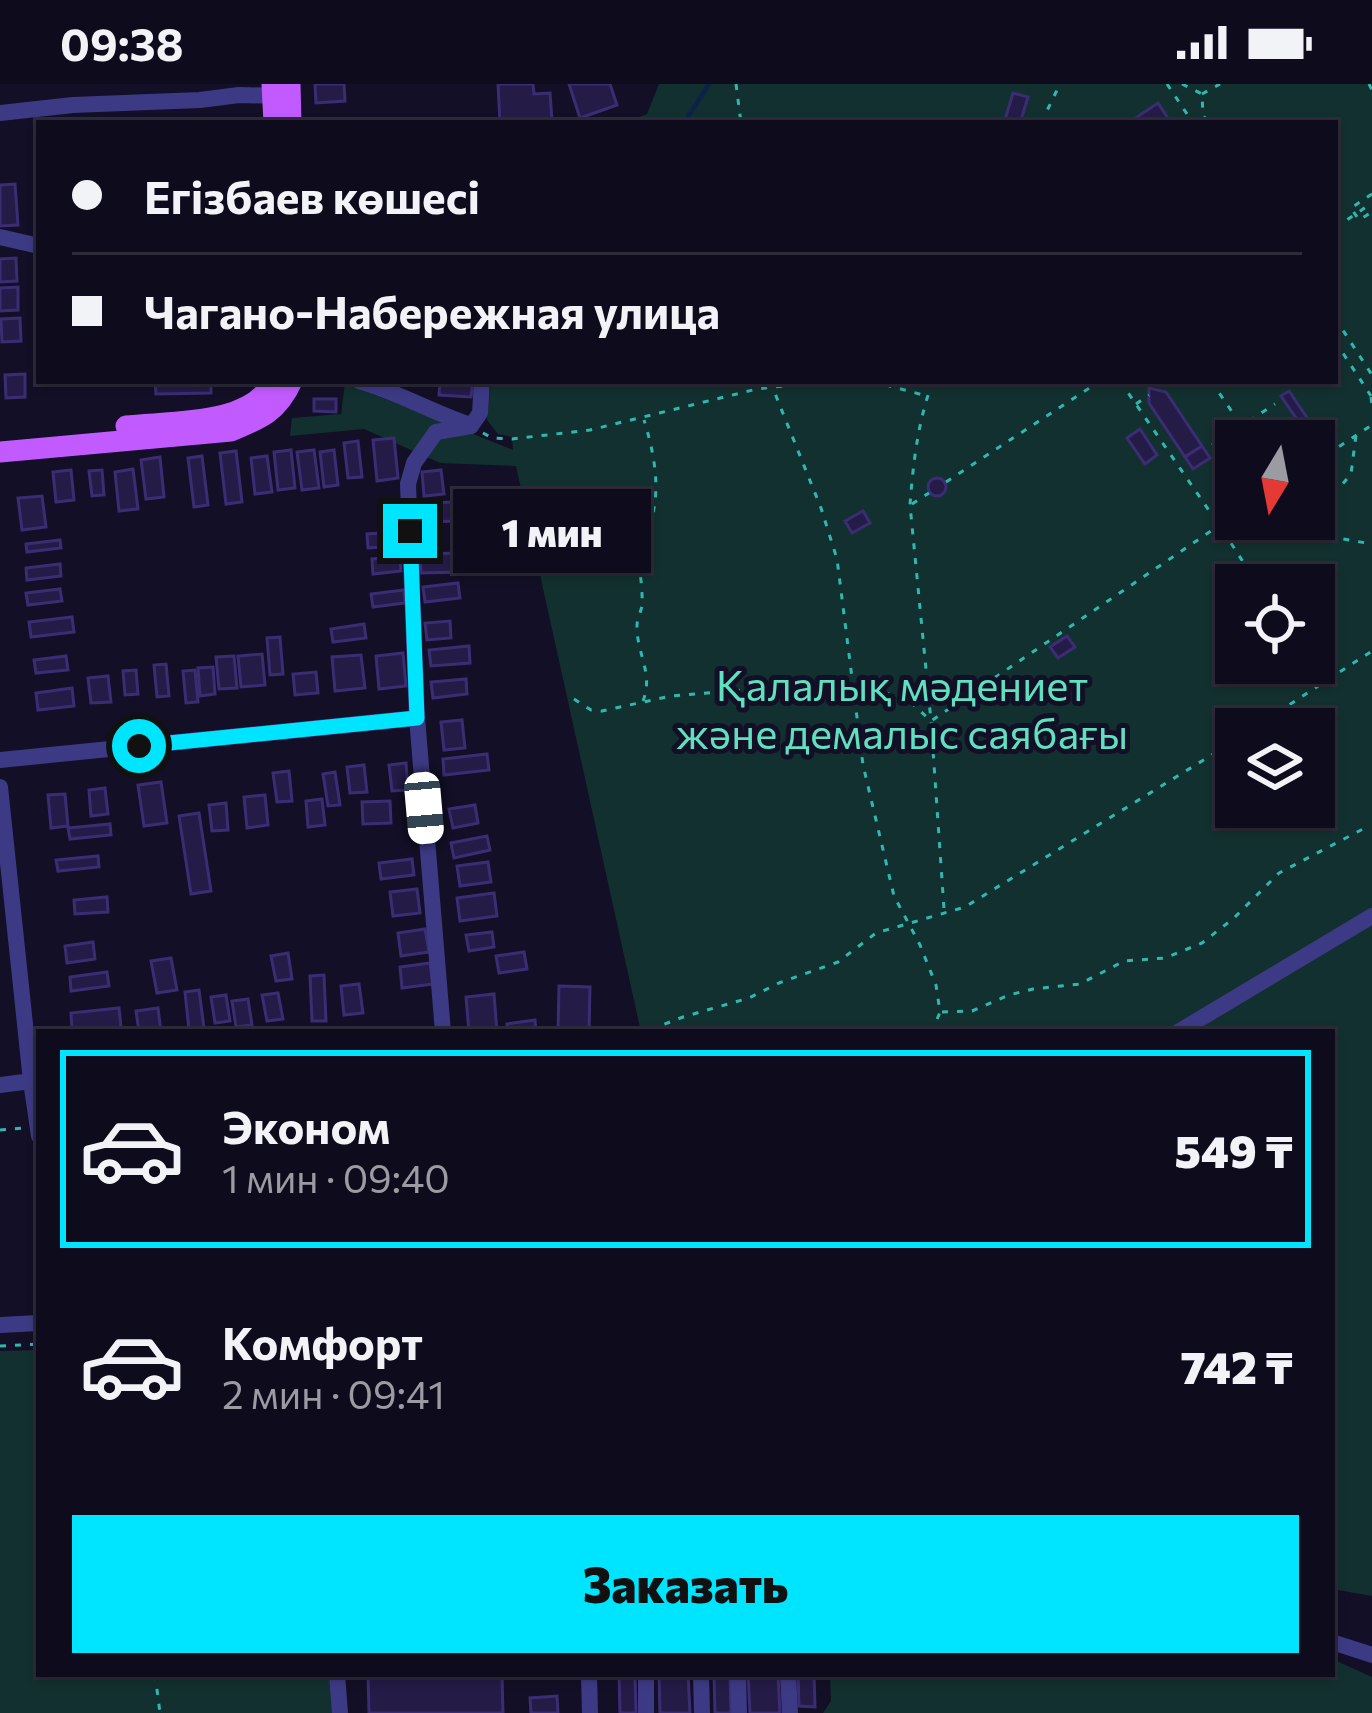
<!DOCTYPE html>
<html lang="ru">
<meta charset="utf-8">
<style>
:root{--surface:#0e0b1c;--page:#171425;--text:#f1f3f6;--muted:#9b9ba3;--line:#2e2b3b;--accent:#00e5ff}
body{margin:0;font-family:Commissioner,sans-serif;background:var(--page);color:var(--text);height:100vh;display:flex;flex-direction:column;font-size:45px;white-space:nowrap}
*{box-sizing:border-box;margin:0}
p{font-size:39px;color:var(--muted)}
.icon{flex:none;width:66px;height:66px;fill:none;stroke:currentColor;stroke-width:2;stroke-linecap:round;stroke-linejoin:round}
.map{position:relative;flex:1;overflow:hidden}
.sheet{position:absolute;left:36px;top:945px;width:1299px;height:648px;display:flex;flex-direction:column;background:var(--surface);border-radius:0px;box-shadow:0 3px 9px #0004,0 0 0 3px var(--line)}
.sheet>*{flex:none}
.hud{position:absolute;left:36px;top:36px;width:1302px;height:264px;border-radius:0px;box-shadow:0 3px 9px #0004,0 0 0 3px var(--line);display:grid;align-content:center;height:264px;padding:0 36px;background:var(--surface)}
.needle{width:78px;rotate:190deg}
.fabs{position:absolute;left:1215px;top:336px;display:grid;gap:24px}
.fabs a{display:grid;place-items:center;width:120px;height:120px;border-radius:0px;background:var(--surface);box-shadow:0 3px 9px #0004,0 0 0 3px var(--line);font-size:60px}
.end{position:absolute;width:54px;height:54px;margin:-27px;border:15px solid #00e5ff;background:#111;box-shadow:0 0 0 6px #111}
.from{border-radius:50%}
.bubble{position:absolute;height:84px;border-radius:0px;background:var(--surface);box-shadow:0 3px 9px #0004,0 0 0 3px var(--line);font-size:39px;font-weight:800;line-height:84px;text-align:center}
.car{position:absolute;width:36px;height:72px;margin:-36px -18px;border-radius:15px;box-shadow:0 0 9px 3px #0007;background:linear-gradient(#fff 24%,#345 0 40%,#fff 0 76%,#345 0 86%,#fff 0)}
.hud b{display:flex;align-items:center;gap:42px;height:114px;font-size:45px}
.hud b+b{border-top:3px solid var(--line)}
.hud i{width:30px;height:30px;background:var(--text)}
ul{padding:21px 0 0;list-style:none}
li{display:flex;align-items:center;gap:36px;height:198px;margin:0 24px 18px;padding:0 12px;border:6px solid transparent;border-radius:0px}
li div{flex:1}
li b{display:block;font-size:45px}
li em{font-style:normal;font-weight:800}
li.active{border-color:var(--accent)}
li>.icon{width:108px;height:108px;stroke-width:1.5}
.cta{display:flex;gap:24px;margin-top:auto;padding:24px 36px}
.cta a{flex:1;height:138px;border-radius:0px;background:var(--accent);color:#111;font-size:48px;font-weight:800;line-height:138px;text-align:center}
.status{display:flex;justify-content:space-between;align-items:center;height:84px;padding:0 60px;background:var(--surface);direction:ltr}
.status svg{height:33px;fill:currentColor}
.map>svg:first-child{display:block}
.green{fill:#12302f;fill-rule:evenodd}
.lines{fill:none;stroke-linecap:round;stroke-linejoin:round}
.stream{stroke:#0c2248;stroke-width:4.5}
.building{fill:#241b47;stroke:#3b2d73;stroke-width:3}
.path{stroke:#2fb8b0;stroke-width:3;stroke-dasharray:6 9;stroke-linecap:butt}
.minor{stroke:#3d3a85;stroke-width:16}
.major{stroke:#c25bff;stroke-width:21}
.route{stroke:#00e5ff;stroke-width:15}
.labels{text-anchor:middle;dominant-baseline:central;stroke-width:10;stroke-linejoin:round;paint-order:stroke}
.park-label{font-size:42px;fill:#5fe0c0;stroke:#130f26}
</style>
<div class="status"><b>09:38</b><svg viewBox="0 0 49 12"><path d="M0 12V9h3v3zM5 12V6h3v6zM10 12V3h3v9zM15 12V0h3v12zM26 1h20v11H26zM47 4h2v5h-2z"/></svg></div>
<div class="map">
<svg width="1372" height="1629" viewBox="0 0 1372 1629">
<rect width="100%" height="100%" fill="#130f26"/>
<g class="green">
<path d="M 659,0 L 1372,0 L 1372,1512 L 1332,1505 L 1332,948 L 641,948 L 516,382 L 440,379 L 364,345 L 290,352 L 292,334 L 341,330 L 345,299 L 513,366 L 512,353 L 498,350 L 487,336 L 491,297 L 1335,297 L 1335,39 L 625,39 L 647,30 ZM 1236,357 L 1314,357 L 1314,435 L 1236,435 ZM 1236,501 L 1314,501 L 1314,579 L 1236,579 ZM 1236,645 L 1314,645 L 1314,723 L 1236,723 Z"/>
<polygon points="39,1266 39,1590 329,1590 335,1629 0,1629 0,1267"/>
<polygon points="1332,1575 1372,1593 1372,1629 823,1629 831,1617 830,1590 1332,1590"/>
</g>
<g class="lines">
<polyline class="stream" points="684,39 709,0"/>
</g>
<g class="building">
<polygon points="315,0 344,0 345,17 316,19"/>
<polygon points="498,0 533,0 534,10 550,9 552,36 500,39"/>
<polygon points="569,0 610,0 617,21 580,34"/>
<polygon points="1013,9 1028,13 1020,39 1004,39"/>
<polygon points="1158,19 1171,39 1128,39"/>
<polygon points="15,100 18,141 0,142 0,101"/>
<polygon points="16,174 17,197 0,198 0,175"/>
<polygon points="18,203 18,226 0,227 0,204"/>
<polygon points="20,234 21,257 2,258 1,235"/>
<polygon points="25,290 25,313 6,314 5,291"/>
<polygon points="155,297 211,297 211,309 156,310"/>
<polygon points="440,297 473,297 471,313 439,311"/>
<polygon points="1149,304 1166,308 1202,362 1185,373 1149,319"/>
<polygon points="1289,307 1318,350 1311,356 1281,312"/>
<polygon points="314,315 336,315 336,328 314,327"/>
<polygon points="1140,345 1157,371 1145,380 1127,354"/>
<polygon points="394,354 398,394 377,397 373,356"/>
<polygon points="358,357 362,393 348,394 344,359"/>
<polygon points="1202,362 1210,374 1193,385 1185,373"/>
<polygon points="291,366 295,404 278,406 274,368"/>
<polygon points="314,366 319,404 302,406 297,368"/>
<polygon points="334,366 338,401 324,403 320,368"/>
<polygon points="236,367 242,418 226,420 220,369"/>
<polygon points="202,372 208,421 194,423 188,374"/>
<polygon points="267,372 272,408 255,410 251,374"/>
<polygon points="160,373 164,413 146,415 141,376"/>
<polygon points="133,385 138,425 119,427 115,388"/>
<polygon points="71,386 74,416 56,418 53,388"/>
<polygon points="102,386 104,411 92,412 89,387"/>
<polygon points="441,386 444,410 424,412 422,388"/>
<circle cx="937" cy="403" r="9"/>
<polygon points="42,412 46,443 22,446 18,414"/>
<polygon points="459,418 459,437 419,438 418,419"/>
<polygon points="863,427 870,439 852,449 845,437"/>
<polygon points="395,448 396,462 368,464 367,450"/>
<polygon points="60,456 61,464 27,468 26,460"/>
<polygon points="460,469 461,488 421,489 420,470"/>
<polygon points="400,473 401,487 373,490 372,475"/>
<polygon points="60,480 61,492 27,496 26,484"/>
<polygon points="458,499 460,514 425,518 423,503"/>
<polygon points="60,505 62,517 28,521 26,509"/>
<polygon points="404,506 405,519 373,523 371,510"/>
<polygon points="72,533 74,548 31,553 29,538"/>
<polygon points="450,537 451,554 427,556 425,539"/>
<polygon points="364,540 366,554 333,558 331,545"/>
<polygon points="1067,552 1075,563 1058,574 1050,563"/>
<polygon points="280,553 283,590 270,591 267,554"/>
<polygon points="469,562 470,579 431,582 429,566"/>
<polygon points="403,569 406,602 379,605 376,572"/>
<polygon points="262,570 265,601 241,603 238,572"/>
<polygon points="361,571 365,604 335,607 332,573"/>
<polygon points="66,572 68,586 36,589 34,576"/>
<polygon points="234,572 237,604 219,605 216,573"/>
<polygon points="166,580 169,612 157,613 154,581"/>
<polygon points="213,583 215,610 200,612 198,584"/>
<polygon points="136,586 138,610 125,611 123,587"/>
<polygon points="195,586 198,618 186,619 183,587"/>
<polygon points="316,588 318,609 295,611 293,590"/>
<polygon points="108,592 111,618 91,619 88,594"/>
<polygon points="466,595 467,610 433,614 431,598"/>
<polygon points="72,604 74,622 38,626 36,609"/>
<polygon points="462,636 465,664 444,666 441,638"/>
<polygon points="487,670 489,686 444,691 443,675"/>
<polygon points="406,679 408,706 392,707 389,681"/>
<polygon points="364,681 367,708 350,709 347,683"/>
<polygon points="289,687 292,717 277,718 273,689"/>
<polygon points="335,688 340,721 328,722 323,690"/>
<polygon points="161,698 167,739 144,742 138,701"/>
<polygon points="105,704 108,730 91,732 89,706"/>
<polygon points="65,710 68,742 51,744 48,711"/>
<polygon points="265,711 268,741 247,744 244,713"/>
<polygon points="322,715 325,741 308,743 306,717"/>
<polygon points="390,717 391,739 363,740 362,718"/>
<polygon points="226,719 228,746 212,747 209,721"/>
<polygon points="475,721 478,739 453,744 449,725"/>
<polygon points="199,729 211,807 191,810 179,732"/>
<polygon points="110,740 111,751 70,755 68,744"/>
<polygon points="487,752 490,766 454,774 451,759"/>
<polygon points="98,772 99,783 58,787 56,776"/>
<polygon points="412,775 414,791 381,795 379,779"/>
<polygon points="488,778 491,798 460,802 457,782"/>
<polygon points="417,805 420,829 393,832 390,808"/>
<polygon points="494,809 497,832 460,837 457,814"/>
<polygon points="107,813 108,828 75,830 74,816"/>
<polygon points="425,845 429,868 401,872 398,849"/>
<polygon points="492,848 494,863 469,867 466,851"/>
<polygon points="93,858 95,875 67,879 65,862"/>
<polygon points="524,868 527,885 499,889 496,872"/>
<polygon points="288,869 292,895 276,897 271,872"/>
<polygon points="171,874 177,906 157,909 151,877"/>
<polygon points="430,879 433,900 402,904 400,883"/>
<polygon points="107,888 109,902 71,907 70,893"/>
<polygon points="324,891 326,937 312,937 310,892"/>
<polygon points="359,900 363,929 344,931 341,902"/>
<polygon points="559,902 590,903 589,948 558,948"/>
<polygon points="199,906 204,944 189,946 185,908"/>
<polygon points="278,909 283,935 267,937 262,911"/>
<polygon points="494,910 497,948 469,948 466,913"/>
<polygon points="226,911 230,937 215,939 211,913"/>
<polygon points="248,915 252,941 236,943 232,917"/>
<polygon points="119,924 121,943 72,947 71,929"/>
<polygon points="158,924 161,948 139,948 136,927"/>
<polygon points="535,936 536,948 508,948 507,940"/>
<polygon points="368,1590 502,1590 503,1629 369,1629"/>
<polygon points="619,1590 635,1590 636,1629 620,1629"/>
<polygon points="659,1590 688,1590 690,1629 660,1629"/>
<polygon points="714,1590 730,1590 731,1629 715,1629"/>
<polygon points="748,1590 778,1590 780,1629 750,1629"/>
<polygon points="798,1590 814,1590 815,1623 799,1622"/>
<polygon points="557,1612 558,1629 531,1629 530,1614"/>
</g>
<g class="lines">
<g class="path">
<polyline points="736,0 741,39"/>
<polyline points="1167,0 1193,39"/>
<polyline points="1182,0 1202,10 1203,31 1208,39"/>
<polyline points="1369,0 1372,6"/>
<polyline points="1202,10 1220,0"/>
<polyline points="1041,39 1060,0"/>
<polyline points="1372,110 1351,124 1359,136 1372,128"/>
<polyline points="1335,144 1372,119"/>
<polyline points="1335,234 1372,291"/>
<polyline points="1335,257 1371,312"/>
<polyline points="770,297 821,424 837,475 863,681 894,812 920,861 936,901 940,928 932,948"/>
<polyline points="871,297 927,312"/>
<path d="M 933,297 C 918,336 913,380 910,421 L 931,637 L 944,825"/>
<polyline points="1120,297 1219,441 1302,448 1372,460"/>
<polyline points="1211,297 1252,357"/>
<polyline points="1371,313 1372,323"/>
<polyline points="1136,320 1149,311"/>
<polyline points="1245,336 1249,337 1248,340"/>
<polyline points="1249,337 1275,320"/>
<polyline points="1235,343 1234,346 1238,347"/>
<polyline points="483,349 492,354 512,355 590,346 757,305 829,297"/>
<polyline points="1212,361 1234,346"/>
<polyline points="1314,379 1372,341"/>
<polyline points="946,398 1100,297"/>
<polyline points="912,420 929,409"/>
<polyline points="1314,434 1351,390 1356,351"/>
<polyline points="1227,445 1229,456 1258,501"/>
<polyline points="1307,579 1319,598"/>
<polyline points="574,615 591,626 602,627 671,612 802,601 903,611 931,637 1236,430"/>
<path d="M 643,617 C 654,589 636,569 637,541 C 637,536 641,527 642,522 C 643,504 639,483 637,464 C 665,426 657,378 644,336"/>
<polyline points="1252,645 1372,567"/>
<polyline points="942,928 972,927 1009,911 1033,905 1080,900 1124,877 1165,874 1202,859 1234,834 1279,789 1363,745"/>
<polyline points="652,948 657,943 683,933 749,914 779,899 838,878 876,849 965,823 1236,656"/>
<polyline points="0,1046 24,1044"/>
<polyline points="0,1262 39,1260"/>
<polyline points="155,1590 160,1629"/>
</g>
<g class="minor">
<polyline points="0,29 73,21 200,16 239,11 280,12"/>
<polyline points="0,153 39,162"/>
<path d="M 359,297 C 397,308 432,328 470,341"/>
<polyline points="471,342 480,329 482,297"/>
<polyline points="0,676 417,634"/>
<polyline points="0,703 31,997 39,1052"/>
<polyline points="443,948 417,634 408,400 414,379 436,348 471,342"/>
<polyline points="1178,948 1372,832"/>
<polyline points="0,1001 39,996"/>
<polyline points="0,1241 39,1239"/>
<polyline points="1332,1558 1372,1571"/>
<polyline points="337,1590 340,1629"/>
<polyline points="589,1590 590,1629"/>
<polyline points="646,1590 646,1629"/>
<polyline points="701,1590 702,1629"/>
<polyline points="738,1590 739,1629"/>
<polyline points="788,1590 790,1629"/>
</g>
<g class="major">
<polyline points="272,0 274,39"/>
<polyline points="290,0 291,39"/>
<path d="M 126,342 C 171,337 251,342 273,297"/>
<path d="M 0,368 L 231,347 C 261,335 278,328 292,297"/>
</g>
</g>
<g class="lines">
<polyline class="route" points="139,662 417,634 410,447"/>
</g>
<g class="labels">
<g class="park-label">
<text x="902" y="600">Қалалық мәдениет<tspan x="902" dy="48">және демалыс саябағы</tspan></text>
</g>
</g>
</svg>
<div class="fabs">
<a><svg class="needle" viewBox="-14 -14 28 28"><path d="M0-13l5 13h-10z" fill="#e53935"/><path d="M0 13l5-13h-10z" fill="#9b9ba3"/></svg></a>
<a><svg class="icon" aria-label="locate" viewBox="0 0 24 24"><circle cx="12" cy="12" r="6"/><path d="M12 2v4M12 18v4M2 12h4M18 12h4"/></svg></a>
<a><svg class="icon" aria-label="layers" viewBox="0 0 24 24"><path d="M12 4l9 5-9 5-9-5zM3 14l9 5 9-5"/></svg></a>
</div>
<i class="end from" style="left:139px;top:662px"></i>
<i class="end" style="left:410px;top:447px"></i>
<div class="bubble" style="left:453px;top:405px;width:198px">1 мин</div>
<i class="car" style="left:424px;top:724px;rotate:175deg"></i>
<div class="hud">
<b><i class="from"></i>Егізбаев көшесі</b>
<b><i></i>Чагано-Набережная улица</b>
</div>
<section class="sheet">
<ul>
<li class="active"><svg class="icon" aria-label="car" viewBox="0 0 24 24"><path d="M5 17H2v-5l4-1 3-4h7l3 4 3 1v5h-3M9 17h6M6 11h13"/><circle cx="7" cy="17" r="2"/><circle cx="17" cy="17" r="2"/></svg><div><b>Эконом</b><p>1 мин · 09:40</p></div><em>549 ₸</em></li>
<li><svg class="icon" aria-label="car" viewBox="0 0 24 24"><path d="M5 17H2v-5l4-1 3-4h7l3 4 3 1v5h-3M9 17h6M6 11h13"/><circle cx="7" cy="17" r="2"/><circle cx="17" cy="17" r="2"/></svg><div><b>Комфорт</b><p>2 мин · 09:41</p></div><em>742 ₸</em></li>
</ul>
<div class="cta"><a>Заказать</a></div>
</section>
</div>
